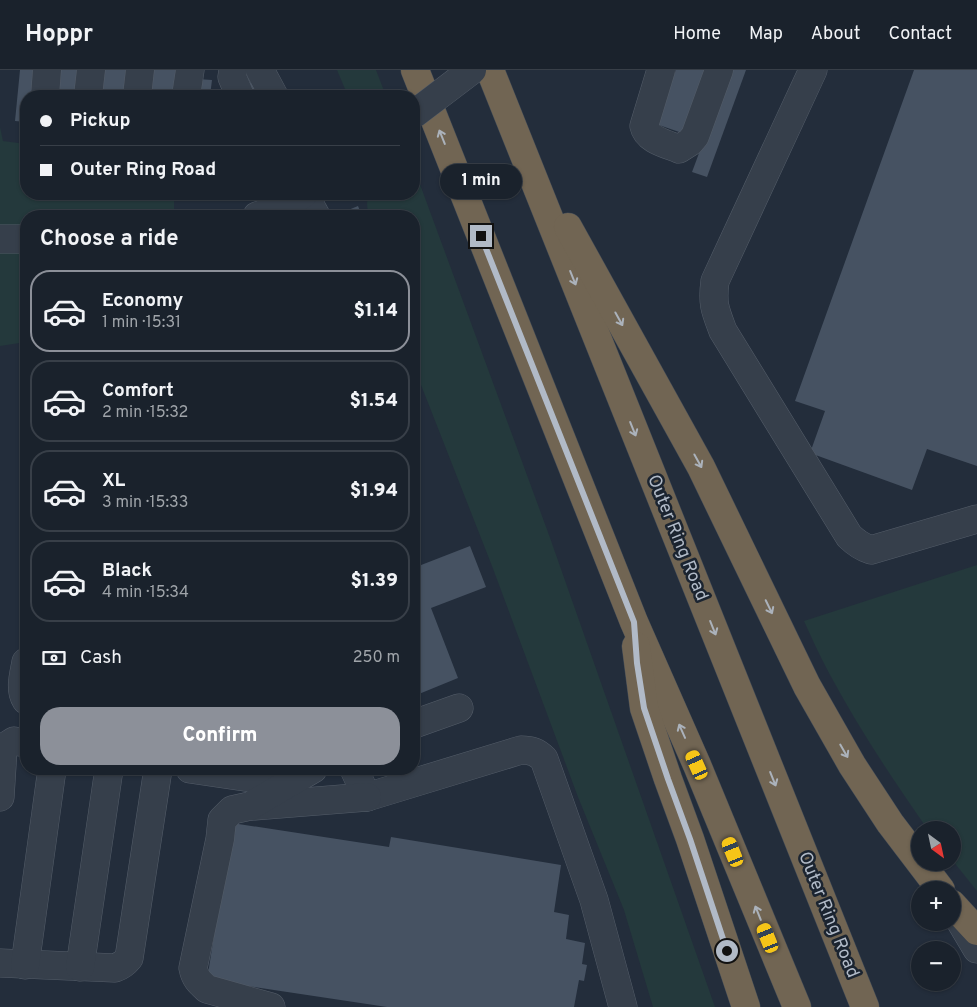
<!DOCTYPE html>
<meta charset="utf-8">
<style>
:root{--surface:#1a222c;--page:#232a34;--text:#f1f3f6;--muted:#9fa4a9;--line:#383f48;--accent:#8c9099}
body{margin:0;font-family:Overpass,sans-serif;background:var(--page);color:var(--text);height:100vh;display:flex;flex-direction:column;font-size:19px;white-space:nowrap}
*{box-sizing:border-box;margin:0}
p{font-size:16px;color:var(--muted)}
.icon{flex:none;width:28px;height:28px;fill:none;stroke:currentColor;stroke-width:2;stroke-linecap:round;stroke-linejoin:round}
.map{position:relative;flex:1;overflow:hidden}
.details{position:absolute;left:20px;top:140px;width:400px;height:565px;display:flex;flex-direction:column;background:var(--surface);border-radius:20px;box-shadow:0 1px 4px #0004,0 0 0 1px var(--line)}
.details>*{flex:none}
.hud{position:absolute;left:20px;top:20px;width:400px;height:110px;border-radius:20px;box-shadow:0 1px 4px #0004,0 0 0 1px var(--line);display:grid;align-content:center;height:110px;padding:0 20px;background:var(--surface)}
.needle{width:32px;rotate:147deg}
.controls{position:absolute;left:911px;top:751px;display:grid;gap:10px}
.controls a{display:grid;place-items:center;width:50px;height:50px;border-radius:50%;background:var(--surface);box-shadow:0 1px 4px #0004,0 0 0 1px var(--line);font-size:25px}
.end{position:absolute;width:22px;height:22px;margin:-11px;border:6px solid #b1bac7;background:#111;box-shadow:0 0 0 2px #111}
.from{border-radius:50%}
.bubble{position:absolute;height:35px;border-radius:18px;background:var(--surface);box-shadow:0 1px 4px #0004,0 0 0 1px var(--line);font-size:16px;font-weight:800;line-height:35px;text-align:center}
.car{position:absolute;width:15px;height:30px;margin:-15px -8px;border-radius:6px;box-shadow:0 0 4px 1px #0007;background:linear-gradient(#f5c518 24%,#345 0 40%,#f5c518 0 76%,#345 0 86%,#f5c518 0)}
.hud b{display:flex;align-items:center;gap:18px;height:48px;font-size:19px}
.hud b+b{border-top:1px solid var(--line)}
.hud i{width:12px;height:12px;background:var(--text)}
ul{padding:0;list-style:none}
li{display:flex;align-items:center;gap:15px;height:82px;margin:0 10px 8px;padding:0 10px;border:2px solid var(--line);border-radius:20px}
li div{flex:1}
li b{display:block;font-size:19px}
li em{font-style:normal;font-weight:800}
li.on{border-color:var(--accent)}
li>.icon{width:45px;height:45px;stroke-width:1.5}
h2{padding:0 20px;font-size:22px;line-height:60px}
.pay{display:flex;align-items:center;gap:12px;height:55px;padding:0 20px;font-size:19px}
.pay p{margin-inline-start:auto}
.cta{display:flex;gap:10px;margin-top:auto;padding:10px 20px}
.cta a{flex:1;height:58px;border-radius:20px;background:var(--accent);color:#fff;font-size:20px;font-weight:800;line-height:58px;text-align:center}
header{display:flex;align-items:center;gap:30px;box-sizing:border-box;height:70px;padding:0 25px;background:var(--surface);border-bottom:1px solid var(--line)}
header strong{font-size:24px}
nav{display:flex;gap:28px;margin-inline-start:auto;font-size:18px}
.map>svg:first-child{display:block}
.green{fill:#24393c}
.building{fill:#465262}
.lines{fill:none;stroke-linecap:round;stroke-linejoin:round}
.minor-casing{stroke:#545d69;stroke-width:29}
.highway-casing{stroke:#414a56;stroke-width:29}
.minor{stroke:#363f4b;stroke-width:28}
.highway{stroke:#716553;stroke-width:28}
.minor-bridge-casing{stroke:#545d69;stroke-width:29;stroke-linecap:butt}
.minor-bridge{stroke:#363f4b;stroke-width:28}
.oneway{stroke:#abb2bb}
.route{stroke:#b1bac7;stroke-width:6}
.labels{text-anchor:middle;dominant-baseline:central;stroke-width:5;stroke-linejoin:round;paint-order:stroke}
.street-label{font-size:18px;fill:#b1bac7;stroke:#1b2430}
</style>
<header>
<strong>Hoppr</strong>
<nav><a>Home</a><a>Map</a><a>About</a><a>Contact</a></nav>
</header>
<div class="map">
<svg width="977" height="937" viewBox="0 0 977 937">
<rect width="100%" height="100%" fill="#232d3b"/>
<g class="green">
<polygon points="337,0 376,0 386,26 348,26"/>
<polygon points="0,57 3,71 26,74 26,124 174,124 174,146 26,146 26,272 0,276"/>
<polygon points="414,98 549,465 715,937 653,937 624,840 578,727 492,496 414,297 414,146 368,146 367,133 369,124 414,124"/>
<path d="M 977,495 L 977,821 L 953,791 L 952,760 L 928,760 L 926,757 C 891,707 858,657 829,603 C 820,586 812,569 804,551 Z"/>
</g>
<g class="building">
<polygon points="20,0 34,0 32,26 26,26 26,52 15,51"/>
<polygon points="53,0 83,0 80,26 50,26"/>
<polygon points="102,0 132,0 129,26 100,26"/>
<polygon points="150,0 180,0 177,26 147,26"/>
<polygon points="676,0 708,0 685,64 656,54"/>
<polygon points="730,0 746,0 707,107 692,102"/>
<polygon points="914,0 977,0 977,396 927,379 912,420 810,383 825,341 795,331"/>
<polygon points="198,9 212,10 210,26 196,26"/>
<polygon points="255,11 260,26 250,26 245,15"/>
<polygon points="358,136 362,146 342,146 341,143"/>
<polygon points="414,320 421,337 414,340"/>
<polygon points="470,476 486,517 431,538 458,608 414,626 414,491 416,497"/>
<polygon points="232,753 389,777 391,767 561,795 554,842 569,845 566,869 585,873 582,894 587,895 584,911 579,910 574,937 387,937 207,910"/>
</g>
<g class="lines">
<defs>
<g id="minor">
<polyline points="233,0 232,7 240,26"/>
<polyline points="260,0 274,26"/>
<path d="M 661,0 L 644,56 C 647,70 667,74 679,79 L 690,72 L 695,66 L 719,0"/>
<path d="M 813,0 L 715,211 C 712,234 715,240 723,261 L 849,466 C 856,473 862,477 871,480 L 977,449"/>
<polyline points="45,26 47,0"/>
<polyline points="88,26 91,0"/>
<polyline points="137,26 140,0"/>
<polyline points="186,26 190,0"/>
<polyline points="304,124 316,146"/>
<polyline points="257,146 277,139 303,124"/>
<polyline points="0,169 26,169"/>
<path d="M 26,592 C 24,604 19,619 26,630"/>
<polyline points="414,654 459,638"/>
<polyline points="190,699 287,713"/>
<path d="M 354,699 L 367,727 L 521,680 C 531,680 537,682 544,689 L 594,830 L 623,937"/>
<polyline points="0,727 3,679 6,676 14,671 26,673"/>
<polyline points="254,736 367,727"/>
<polyline points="955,842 977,879"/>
<path d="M 0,893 L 115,898 C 121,896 125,893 129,888 L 158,699"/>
<polyline points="25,895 52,699"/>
<polyline points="80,897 109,699"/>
<path d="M 271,937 L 207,919 C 199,912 195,908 193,898 L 220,769 L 222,750 L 232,740 L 250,736 L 313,699"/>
</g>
<g id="highway">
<polyline points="415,0 634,552 697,695 797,937"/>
<polyline points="490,0 865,937"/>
<polyline points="568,157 701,397 807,616 852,695 890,753 941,820"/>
<polyline points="636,576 644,638 668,709 690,769 746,937"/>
<polyline points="952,834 977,861"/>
</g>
</defs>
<use href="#minor" class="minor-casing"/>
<use href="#highway" class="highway-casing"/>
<use href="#minor" class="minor"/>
<use href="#highway" class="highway"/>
<defs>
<polyline id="minor-bridge" points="414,44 472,0"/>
</defs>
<use href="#minor-bridge" class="minor-bridge-casing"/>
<use href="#minor-bridge" class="minor-bridge"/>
</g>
<defs><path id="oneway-shaft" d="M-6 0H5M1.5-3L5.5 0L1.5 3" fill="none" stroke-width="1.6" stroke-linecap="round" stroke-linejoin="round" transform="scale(1.25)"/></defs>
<g class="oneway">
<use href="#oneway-shaft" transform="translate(442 67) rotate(-112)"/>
<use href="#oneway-shaft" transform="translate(573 208) rotate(68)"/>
<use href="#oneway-shaft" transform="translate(619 249) rotate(61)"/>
<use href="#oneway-shaft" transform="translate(633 359) rotate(68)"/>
<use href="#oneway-shaft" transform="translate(698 391) rotate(61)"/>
<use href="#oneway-shaft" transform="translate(769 537) rotate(64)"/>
<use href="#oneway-shaft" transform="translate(713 558) rotate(68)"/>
<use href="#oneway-shaft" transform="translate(682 661) rotate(-114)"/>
<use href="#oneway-shaft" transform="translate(844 681) rotate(60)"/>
<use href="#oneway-shaft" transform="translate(773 709) rotate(68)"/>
<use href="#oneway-shaft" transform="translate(758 843) rotate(-112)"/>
</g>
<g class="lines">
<polyline class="route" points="481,166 634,552 637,593 644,638 668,709 690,769 727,881"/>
</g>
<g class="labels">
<g class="street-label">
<text transform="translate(677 468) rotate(68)">Outer Ring Road</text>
<text transform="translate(828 845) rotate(68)">Outer Ring Road</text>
</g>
</g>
</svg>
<div class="controls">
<a><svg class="needle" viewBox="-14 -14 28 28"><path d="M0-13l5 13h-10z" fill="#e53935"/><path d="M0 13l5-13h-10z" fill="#9fa4a9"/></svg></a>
<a>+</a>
<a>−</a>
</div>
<i class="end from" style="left:727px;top:881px"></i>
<i class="end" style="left:481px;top:166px"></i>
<div class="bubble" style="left:440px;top:94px;width:82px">1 min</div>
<i class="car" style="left:697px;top:695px;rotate:336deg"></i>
<i class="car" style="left:733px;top:782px;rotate:338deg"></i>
<i class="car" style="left:768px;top:868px;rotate:338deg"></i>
<div class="hud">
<b><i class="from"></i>Pickup</b>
<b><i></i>Outer Ring Road</b>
</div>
<section class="details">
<h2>Choose a ride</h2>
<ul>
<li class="on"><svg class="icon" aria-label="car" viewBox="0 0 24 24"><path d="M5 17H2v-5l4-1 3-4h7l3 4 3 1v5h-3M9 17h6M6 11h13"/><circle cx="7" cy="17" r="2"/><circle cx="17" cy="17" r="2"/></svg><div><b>Economy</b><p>1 min · 15:31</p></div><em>$1.14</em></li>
<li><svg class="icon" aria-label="car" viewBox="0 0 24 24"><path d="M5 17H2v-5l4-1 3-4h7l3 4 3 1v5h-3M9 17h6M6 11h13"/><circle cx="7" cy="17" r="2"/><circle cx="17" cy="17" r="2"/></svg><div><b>Comfort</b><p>2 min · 15:32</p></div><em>$1.54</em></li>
<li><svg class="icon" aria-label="car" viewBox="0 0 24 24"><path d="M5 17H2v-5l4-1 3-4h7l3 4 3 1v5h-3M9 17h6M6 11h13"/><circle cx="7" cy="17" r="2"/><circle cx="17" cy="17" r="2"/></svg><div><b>XL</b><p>3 min · 15:33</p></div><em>$1.94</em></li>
<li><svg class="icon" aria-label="car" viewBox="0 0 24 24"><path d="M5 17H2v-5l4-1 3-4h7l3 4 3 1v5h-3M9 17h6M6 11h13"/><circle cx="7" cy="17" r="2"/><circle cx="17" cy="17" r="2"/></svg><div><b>Black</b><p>4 min · 15:34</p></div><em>$1.39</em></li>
</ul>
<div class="pay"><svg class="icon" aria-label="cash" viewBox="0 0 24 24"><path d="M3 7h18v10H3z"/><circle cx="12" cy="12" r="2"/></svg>Cash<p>250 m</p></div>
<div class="cta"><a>Confirm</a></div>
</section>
</div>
